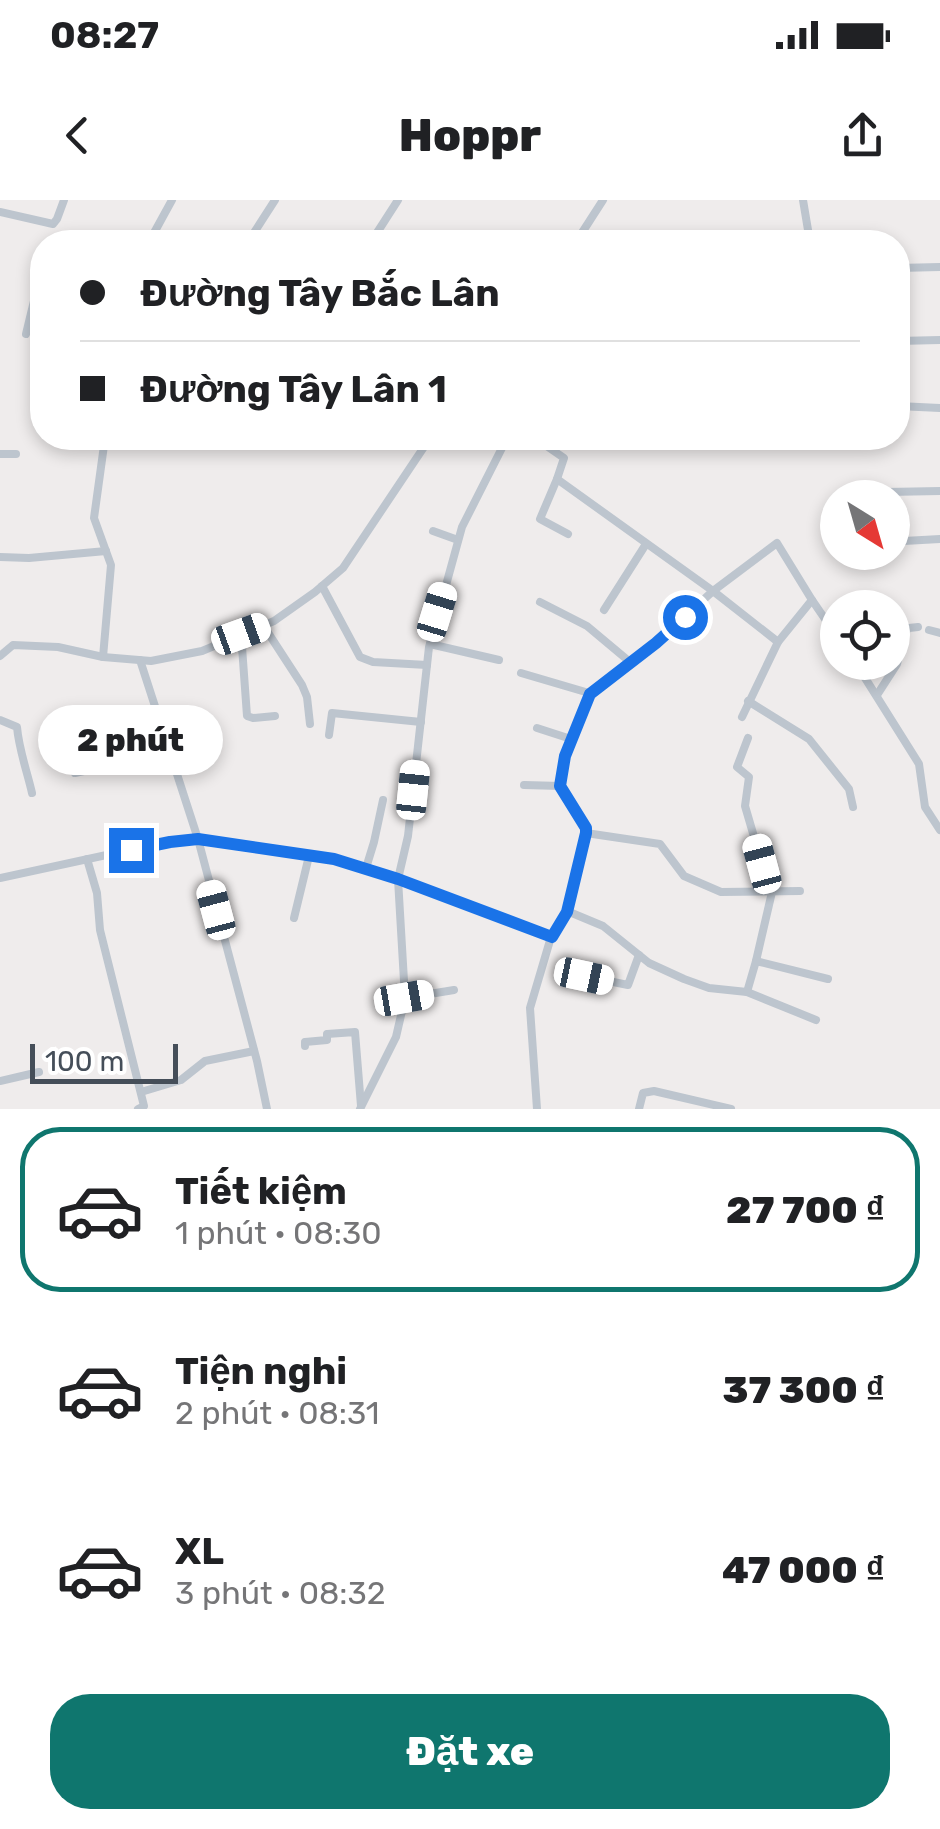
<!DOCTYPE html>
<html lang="vi">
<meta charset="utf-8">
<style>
:root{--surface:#fff;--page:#f2f2f2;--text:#202124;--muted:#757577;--line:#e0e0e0;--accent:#0f766e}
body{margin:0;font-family:Rubik,sans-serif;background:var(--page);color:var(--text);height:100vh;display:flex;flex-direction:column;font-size:38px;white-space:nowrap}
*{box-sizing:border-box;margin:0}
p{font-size:32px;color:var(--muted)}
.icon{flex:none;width:55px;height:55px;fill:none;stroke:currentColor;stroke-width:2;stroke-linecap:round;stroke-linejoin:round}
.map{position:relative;height:909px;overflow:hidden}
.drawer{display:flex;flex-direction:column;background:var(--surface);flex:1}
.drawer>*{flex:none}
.top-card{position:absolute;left:30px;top:30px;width:880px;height:220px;border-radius:40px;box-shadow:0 5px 15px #0003;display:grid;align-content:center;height:220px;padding:0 50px;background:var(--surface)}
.needle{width:65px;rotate:143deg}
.fabs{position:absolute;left:820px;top:280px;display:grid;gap:20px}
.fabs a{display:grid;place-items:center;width:90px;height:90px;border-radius:50%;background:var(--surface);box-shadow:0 5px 15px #0003;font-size:50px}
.scale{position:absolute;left:30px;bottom:25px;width:148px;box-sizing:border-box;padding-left:10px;border:5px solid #454e59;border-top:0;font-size:28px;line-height:35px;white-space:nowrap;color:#454e59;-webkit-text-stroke:8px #fff;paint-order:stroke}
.end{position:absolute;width:45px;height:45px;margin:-22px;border:12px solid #1a73e8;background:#fff;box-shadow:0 0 0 5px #fff}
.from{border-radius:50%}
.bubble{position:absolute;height:70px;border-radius:35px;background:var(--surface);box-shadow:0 5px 15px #0003;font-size:32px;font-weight:800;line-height:70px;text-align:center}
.car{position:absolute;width:30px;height:60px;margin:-30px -15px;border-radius:12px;box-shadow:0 0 8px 2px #0007;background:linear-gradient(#fff 24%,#345 0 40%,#fff 0 76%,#345 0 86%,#fff 0)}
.top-card b{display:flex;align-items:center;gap:35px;height:95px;font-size:38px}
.top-card b+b{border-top:2px solid var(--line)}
.top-card i{width:25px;height:25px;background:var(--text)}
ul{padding:18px 0 0;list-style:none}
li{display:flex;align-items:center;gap:30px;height:165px;margin:0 20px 15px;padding:0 30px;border:5px solid transparent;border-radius:40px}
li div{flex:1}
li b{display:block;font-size:38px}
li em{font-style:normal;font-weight:800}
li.selected{border-color:var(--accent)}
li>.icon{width:90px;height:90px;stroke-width:1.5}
.primary-button{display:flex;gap:20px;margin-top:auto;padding:20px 50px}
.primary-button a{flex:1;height:115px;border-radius:40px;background:var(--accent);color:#fff;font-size:40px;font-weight:800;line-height:115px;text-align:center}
.status{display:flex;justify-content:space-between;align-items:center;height:70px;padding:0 50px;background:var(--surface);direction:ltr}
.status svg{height:28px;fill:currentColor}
header{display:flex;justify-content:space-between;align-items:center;height:130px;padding:0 50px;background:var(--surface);font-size:45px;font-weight:800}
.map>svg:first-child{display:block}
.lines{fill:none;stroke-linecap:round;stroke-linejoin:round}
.street{stroke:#bdc5ce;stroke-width:8}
.route{stroke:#1a73e8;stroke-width:12}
</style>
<div class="status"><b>08:27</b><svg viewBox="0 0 49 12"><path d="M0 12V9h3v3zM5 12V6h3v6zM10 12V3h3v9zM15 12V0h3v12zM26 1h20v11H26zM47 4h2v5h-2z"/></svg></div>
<header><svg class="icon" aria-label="back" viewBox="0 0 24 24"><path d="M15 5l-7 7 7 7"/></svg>Hoppr<svg class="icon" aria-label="share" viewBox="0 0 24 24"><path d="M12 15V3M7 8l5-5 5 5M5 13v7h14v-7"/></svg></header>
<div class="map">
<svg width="940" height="909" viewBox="0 0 940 909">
<rect width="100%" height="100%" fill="#efecec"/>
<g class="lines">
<g class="street">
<polyline points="803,0 810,42"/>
<polyline points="0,12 53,24 57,19 64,0"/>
<polyline points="149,42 172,0"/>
<polyline points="248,42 275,0"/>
<polyline points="371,42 398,0"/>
<polyline points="576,42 603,0"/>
<polyline points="898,68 940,67"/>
<polyline points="26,134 34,101 37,97 42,98"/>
<polyline points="898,141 940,140"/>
<polyline points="898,206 940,208"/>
<polyline points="535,238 564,258 557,279 713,391 778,442"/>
<polyline points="0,254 16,254"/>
<polyline points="557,279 540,319 568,334"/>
<polyline points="887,292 940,291"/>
<polyline points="433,331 458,340"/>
<polyline points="904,341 940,339"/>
<polyline points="0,357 29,358 106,351"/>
<polyline points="322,386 360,457 373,462 427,465"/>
<polyline points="540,402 587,426 630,462"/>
<polyline points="604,410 646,344"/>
<polyline points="263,425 302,485 307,497 310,524"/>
<polyline points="929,430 940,433"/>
<polyline points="241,433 247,516 253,518 275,516"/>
<polyline points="430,444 499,460"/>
<polyline points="0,456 13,445 58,447 103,457 151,461 202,451 274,421 315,392 343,368 430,238"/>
<polyline points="103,457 111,365 94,318 105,238"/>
<polyline points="140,460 198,639 257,861 267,909"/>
<polyline points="855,462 919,564 925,607 940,630"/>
<polyline points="521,473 589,493"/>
<polyline points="877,495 897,464 905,432 909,428 918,427"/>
<polyline points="748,501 809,539 849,589 853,607"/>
<polyline points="742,517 778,442 812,400"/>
<path d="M 0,520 L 17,527 C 19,550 27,571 32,593"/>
<polyline points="537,528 571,539"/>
<polyline points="329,535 332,513 421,522"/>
<polyline points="748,538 737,567 749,577 745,606 762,664 767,691"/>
<polyline points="75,573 97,568 87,534 158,518"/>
<polyline points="524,585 561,586"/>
<polyline points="586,633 660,644 684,676 721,692 800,691"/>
<polyline points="87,659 97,693 100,730 144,906 138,909"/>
<polyline points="366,668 374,642 383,600"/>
<polyline points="0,678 171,641 198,639 334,659 398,679 551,737"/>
<polyline points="567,711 603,726 649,763 684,779 709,788 747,792 816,820"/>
<polyline points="294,718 309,656"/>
<polyline points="756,761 772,692"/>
<polyline points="584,776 628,785 639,755"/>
<polyline points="747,792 756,761 828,779"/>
<polyline points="405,798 454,790"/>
<polyline points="305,846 305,842 327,840 327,834 355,832 361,906"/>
<polyline points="0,881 39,872"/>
<polyline points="141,892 181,880 205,861 254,851"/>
<polyline points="360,909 396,837 405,798 398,679 408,636 429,447 462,327 507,238"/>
<polyline points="537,909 530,808 551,737 567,711 586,633 586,627 561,586 565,556 589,493 656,443 713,391 777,343 812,400 838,438"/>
<polyline points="639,909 643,893 654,891 731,909"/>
</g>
</g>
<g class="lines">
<polyline class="route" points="131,650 170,642 198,639 334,659 398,679 552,737 567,712 586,633 586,628 560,586 565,556 590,494 656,443 685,417"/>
</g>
</svg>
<div class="fabs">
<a><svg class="needle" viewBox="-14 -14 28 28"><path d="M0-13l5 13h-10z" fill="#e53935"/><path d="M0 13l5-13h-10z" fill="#757577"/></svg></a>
<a><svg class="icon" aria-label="locate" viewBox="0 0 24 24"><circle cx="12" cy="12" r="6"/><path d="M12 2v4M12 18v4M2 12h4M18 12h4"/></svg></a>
</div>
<div class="scale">100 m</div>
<i class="end from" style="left:685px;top:417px"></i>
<i class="end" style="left:131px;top:650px"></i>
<div class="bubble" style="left:38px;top:505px;width:185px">2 phút</div>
<i class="car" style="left:437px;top:412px;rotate:17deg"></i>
<i class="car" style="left:241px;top:434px;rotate:70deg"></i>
<i class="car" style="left:413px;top:590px;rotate:6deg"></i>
<i class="car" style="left:762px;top:664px;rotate:345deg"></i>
<i class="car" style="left:216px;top:710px;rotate:345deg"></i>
<i class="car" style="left:584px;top:776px;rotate:102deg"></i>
<i class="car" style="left:404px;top:798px;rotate:80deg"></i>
<div class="top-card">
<b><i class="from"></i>Đường Tây Bắc Lân</b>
<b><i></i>Đường Tây Lân 1</b>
</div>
</div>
<section class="drawer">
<ul>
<li class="selected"><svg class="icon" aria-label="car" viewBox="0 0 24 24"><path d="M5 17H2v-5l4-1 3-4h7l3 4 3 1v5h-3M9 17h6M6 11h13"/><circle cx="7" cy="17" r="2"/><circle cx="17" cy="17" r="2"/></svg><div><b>Tiết kiệm</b><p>1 phút · 08:30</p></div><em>27 700 ₫</em></li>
<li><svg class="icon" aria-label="car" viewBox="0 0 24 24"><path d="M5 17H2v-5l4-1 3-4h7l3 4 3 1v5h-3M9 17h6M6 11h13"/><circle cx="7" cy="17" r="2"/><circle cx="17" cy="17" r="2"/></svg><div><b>Tiện nghi</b><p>2 phút · 08:31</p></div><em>37 300 ₫</em></li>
<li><svg class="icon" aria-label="car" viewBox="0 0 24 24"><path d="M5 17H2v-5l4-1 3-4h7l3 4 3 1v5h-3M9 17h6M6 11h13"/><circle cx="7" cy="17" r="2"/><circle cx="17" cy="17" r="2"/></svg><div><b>XL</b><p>3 phút · 08:32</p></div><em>47 000 ₫</em></li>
</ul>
<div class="primary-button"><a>Đặt xe</a></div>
</section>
